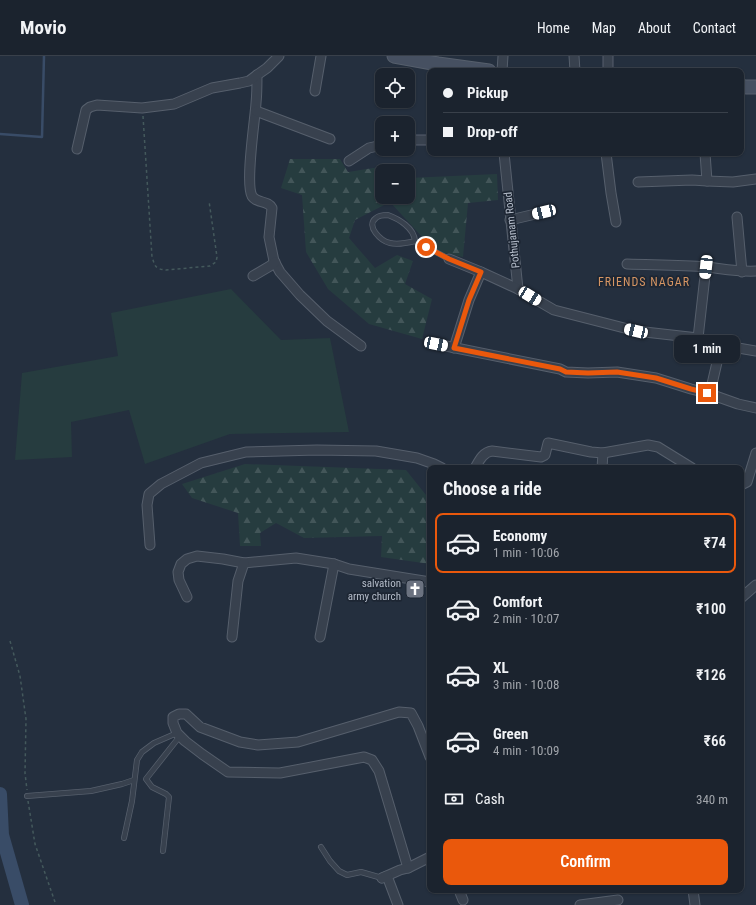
<!DOCTYPE html>
<meta charset="utf-8">
<style>
:root{--surface:#1b232e;--page:#242b36;--text:#f1f3f6;--muted:#a0a4aa;--line:#39404a;--accent:#ea580c}
body{margin:0;font-family:"Roboto Condensed",sans-serif;background:var(--page);color:var(--text);height:100vh;display:flex;flex-direction:column;font-size:15px;white-space:nowrap}
*{box-sizing:border-box;margin:0}
p{font-size:13px;color:var(--muted)}
.icon{flex:none;width:22px;height:22px;fill:none;stroke:currentColor;stroke-width:2;stroke-linecap:round;stroke-linejoin:round}
.map{position:relative;flex:1;overflow:hidden}
.drawer{position:absolute;left:427px;top:409px;width:317px;height:428px;display:flex;flex-direction:column;background:var(--surface);border-radius:8px;box-shadow:0 1px 3px #0004,0 0 0 1px var(--line)}
.drawer>*{flex:none}
.guide{position:absolute;left:427px;top:12px;width:317px;height:88px;border-radius:8px;box-shadow:0 1px 3px #0004,0 0 0 1px var(--line);display:grid;align-content:center;height:88px;padding:0 16px;background:var(--surface)}
.tools{position:absolute;left:375px;top:12px;display:grid;gap:8px}
.tools a{display:grid;place-items:center;width:40px;height:40px;border-radius:8px;background:var(--surface);box-shadow:0 1px 3px #0004,0 0 0 1px var(--line);font-size:20px}
.end{position:absolute;width:18px;height:18px;margin:-9px;border:5px solid #ea580c;background:#fff;box-shadow:0 0 0 2px #fff}
.from{border-radius:50%}
.bubble{position:absolute;height:28px;border-radius:8px;background:var(--surface);box-shadow:0 1px 3px #0004,0 0 0 1px var(--line);font-size:13px;font-weight:600;line-height:28px;text-align:center}
.car{position:absolute;width:12px;height:24px;margin:-12px -6px;border-radius:5px;box-shadow:0 0 3px 1px #0007;background:linear-gradient(#fff 24%,#345 0 40%,#fff 0 76%,#345 0 86%,#fff 0)}
.guide b{display:flex;align-items:center;gap:14px;height:38px;font-size:15px}
.guide b+b{border-top:1px solid var(--line)}
.guide i{width:10px;height:10px;background:var(--text)}
ul{padding:0;list-style:none}
li{display:flex;align-items:center;gap:12px;height:60px;margin:0 8px 6px;padding:0 8px;border:2px solid transparent;border-radius:8px}
li div{flex:1}
li b{display:block;font-size:15px}
li em{font-style:normal;font-weight:600}
li.on{border-color:var(--accent)}
li>.icon{width:36px;height:36px;stroke-width:1.5}
h2{padding:0 16px;font-size:18px;line-height:48px}
.pay{display:flex;align-items:center;gap:10px;height:44px;padding:0 16px;font-size:15px}
.pay p{margin-inline-start:auto}
.action{display:flex;gap:8px;margin-top:auto;padding:8px 16px}
.action a{flex:1;height:46px;border-radius:8px;background:var(--accent);color:#fff;font-size:16px;font-weight:600;line-height:46px;text-align:center}
header{display:flex;align-items:center;gap:24px;box-sizing:border-box;height:56px;padding:0 20px;background:var(--surface);border-bottom:1px solid var(--line)}
header strong{font-size:19px}
nav{display:flex;gap:22px;margin-inline-start:auto;font-size:14px}
.map>svg:first-child{display:block}
.green{fill:#263c3f}
.forest{fill:url(#forest-firs)}
.lines{fill:none;stroke-linecap:round;stroke-linejoin:round}
.stream{stroke:#394c67;stroke-width:2.5}
.river{stroke:#394c67;stroke-width:14}
.service-casing{stroke:#565f6c;stroke-width:6}
.minor-casing{stroke:#565f6c;stroke-width:11}
.secondary-casing{stroke:#565f6c;stroke-width:15}
.path{stroke:#44595c;stroke-width:1.5;stroke-dasharray:3 3;stroke-linecap:butt}
.service{stroke:#38414e;stroke-width:4.5}
.minor{stroke:#38414e;stroke-width:9}
.secondary{stroke:#465061;stroke-width:13}
.route{stroke:#ea580c;stroke-width:5}
.labels{text-anchor:middle;dominant-baseline:central;stroke-width:3.5;stroke-linejoin:round;paint-order:stroke}
.street-label{font-size:11px;fill:#b4bcc9;stroke:#1d2633}
.poi-label{font-size:11px;fill:#b4bcc9;stroke:#1d2633;text-anchor:end}
.neighbourhood-label{font-size:12px;letter-spacing:1px;fill:#d59563;stroke:#1d2633}
</style>
<header>
<strong>Movio</strong>
<nav><a>Home</a><a>Map</a><a>About</a><a>Contact</a></nav>
</header>
<div class="map">
<svg width="756" height="849" viewBox="0 0 756 849">
<defs>
<pattern id="forest-firs" width="22" height="20" patternUnits="userSpaceOnUse"><rect width="22" height="20" fill="#263c3f"/><path d="M5 1l3.5 6h-7zM16 11l3.5 6h-7z" fill="#435659"/></pattern>
</defs>
<rect width="100%" height="100%" fill="#242f3e"/>
<polygon class="green" points="231,233 281,284 330,282 349,376 230,378 145,408 129,354 71,366 72,401 15,404 22,317 118,300 111,257"/>
<g class="forest">
<polygon points="290,103 340,103 348,116 405,107 407,115 382,115 382,141 408,141 408,119 409,122 497,118 498,144 468,147 463,201 435,195 390,146 355,164 349,182 375,212 397,199 413,205 405,228 432,243 422,283 369,268 328,233 306,196 302,139 281,132"/>
<polygon points="245,408 406,414 430,444 430,508 381,501 382,480 304,482 276,467 260,477 261,490 240,490 238,457 192,442 182,428"/>
</g>
<g class="lines">
<polyline class="stream" points="0,78 42,81 44,0"/>
<polyline class="river" points="0,738 2,779 22,849"/>
<defs>
<g id="service">
<path d="M 388,159 C 399,163 414,172 415,185 C 407,187 398,189 390,187 C 381,185 365,170 376,162 C 379,159 384,159 388,159 Z"/>
<polyline points="415,185 449,203"/>
<polyline points="27,740 91,735 122,728 134,724"/>
<polyline points="124,782 132,745 137,704 142,696 154,687 177,677"/>
<polyline points="321,791 330,805 339,815 347,819 361,816 382,822"/>
<polyline points="163,795 169,741 166,738 152,731 146,723 180,680"/>
</g>
<g id="minor">
<path d="M 279,0 L 267,12 L 257,19 C 257,28 257,38 256,47 C 255,64 245,127 252,140 C 257,148 268,144 272,152 L 269,181 L 274,205 L 280,216 L 300,239 L 327,265 L 361,290"/>
<polyline points="574,0 575,15"/>
<polyline points="608,0 608,15"/>
<polyline points="502,15 503,0"/>
<polyline points="315,35 321,0"/>
<polyline points="256,55 330,83"/>
<polyline points="408,84 430,84"/>
<polyline points="77,93 86,54 90,51 97,49 142,52 174,48 212,32 240,27 249,25 257,19"/>
<polyline points="504,97 518,233 554,254 597,265 636,275 698,282 721,289 756,295"/>
<polyline points="606,97 611,137 616,166"/>
<polyline points="349,105 369,92 382,89"/>
<polyline points="707,125 733,126 756,123"/>
<polyline points="638,126 692,124 707,125 705,97"/>
<polyline points="737,161 742,216"/>
<polyline points="510,164 544,156"/>
<polyline points="449,203 481,216 518,233"/>
<path d="M 627,208 C 654,209 680,209 707,211 C 724,213 739,216 756,215"/>
<polyline points="253,220 270,210 275,206"/>
<polyline points="698,282 706,211"/>
<polyline points="436,288 560,313 566,316 588,317 617,316 656,322 691,333 707,337 712,328 721,289"/>
<polyline points="454,292 469,244 481,216"/>
<polyline points="707,337 738,348 756,352"/>
<path d="M 475,412 C 479,405 483,396 492,395 L 541,401 L 545,399 L 548,387 L 591,396 L 603,397 L 648,389 L 658,391 L 692,412"/>
<polyline points="602,412 603,397"/>
<polyline points="741,429 747,426 756,397"/>
<polyline points="150,489 147,449 149,438 161,428 201,407 246,396 317,394 376,395 417,402 434,408 442,412"/>
<polyline points="187,541 179,524 178,516 181,508 187,503 197,500 223,503 244,507 296,502 334,508 349,513 430,526"/>
<polyline points="741,542 756,529"/>
<polyline points="232,581 238,525 244,507"/>
<polyline points="320,581 334,508"/>
<polyline points="408,812 379,715 372,704 364,701 280,717 228,716 202,698 185,685 177,677 173,667 173,661 179,658 186,658 200,671 240,686 258,689 298,686 399,656 411,657 418,670 430,701"/>
<polyline points="382,822 400,814 408,812 430,801"/>
<polyline points="382,822 387,820 398,849"/>
<polyline points="459,834 463,844"/>
<polyline points="693,834 695,849"/>
<polyline points="580,849 618,844"/>
</g>
<g id="secondary">
<polyline points="394,0 438,8 489,15"/>
<polyline points="741,30 746,31 756,31"/>
</g>
</defs>
<use href="#service" class="service-casing"/>
<use href="#minor" class="minor-casing"/>
<use href="#secondary" class="secondary-casing"/>
<g class="path">
<path d="M 143,60 L 152,201 C 155,210 155,213 166,214 L 210,210 L 216,206 L 217,201 L 209,145"/>
<polyline points="10,585 20,620 26,663 25,717 27,734"/>
<polyline points="28,745 35,788 56,849"/>
</g>
<use href="#service" class="service"/>
<use href="#minor" class="minor"/>
<use href="#secondary" class="secondary"/>
</g>
<g class="lines">
<polyline class="route" points="426,191 449,203 481,216 469,244 454,292 560,313 566,316 588,317 617,316 656,322 691,333 707,337"/>
</g>
<defs>
<symbol id="church-square" viewBox="-11 -11 22 22"><rect x="-9" y="-9" width="18" height="18" rx="4" fill="#6b7280" stroke="#1d2633"/><path d="M-1.2-6h2.4v3.5h3.3v2.4h-3.3V6h-2.4V-.1h-3.3v-2.4h3.3Z" fill="#fff"/></symbol>
</defs>
<g fill-rule="evenodd">
<use href="#church-square" x="404" y="522" width="22" height="22"/>
</g>
<g class="labels">
<g class="street-label">
<text transform="translate(512 174) rotate(-96)">Pothujanam Road</text>
</g>
<g class="poi-label">
<text x="401" y="527">salvation<tspan x="401" dy="13">army church</tspan></text>
</g>
<g class="neighbourhood-label">
<text x="644" y="226">FRIENDS NAGAR</text>
</g>
</g>
</svg>
<div class="tools">
<a><svg class="icon" aria-label="locate" viewBox="0 0 24 24"><circle cx="12" cy="12" r="6"/><path d="M12 2v4M12 18v4M2 12h4M18 12h4"/></svg></a>
<a>+</a>
<a>−</a>
</div>
<i class="end from" style="left:426px;top:191px"></i>
<i class="end" style="left:707px;top:337px"></i>
<div class="bubble" style="left:674px;top:279px;width:66px">1 min</div>
<i class="car" style="left:544px;top:156px;rotate:257deg"></i>
<i class="car" style="left:706px;top:211px;rotate:186deg"></i>
<i class="car" style="left:530px;top:240px;rotate:121deg"></i>
<i class="car" style="left:636px;top:275px;rotate:283deg"></i>
<i class="car" style="left:436px;top:288px;rotate:102deg"></i>
<div class="guide">
<b><i class="from"></i>Pickup</b>
<b><i></i>Drop-off</b>
</div>
<section class="drawer">
<h2>Choose a ride</h2>
<ul>
<li class="on"><svg class="icon" aria-label="car" viewBox="0 0 24 24"><path d="M5 17H2v-5l4-1 3-4h7l3 4 3 1v5h-3M9 17h6M6 11h13"/><circle cx="7" cy="17" r="2"/><circle cx="17" cy="17" r="2"/></svg><div><b>Economy</b><p>1 min · 10:06</p></div><em>₹74</em></li>
<li><svg class="icon" aria-label="car" viewBox="0 0 24 24"><path d="M5 17H2v-5l4-1 3-4h7l3 4 3 1v5h-3M9 17h6M6 11h13"/><circle cx="7" cy="17" r="2"/><circle cx="17" cy="17" r="2"/></svg><div><b>Comfort</b><p>2 min · 10:07</p></div><em>₹100</em></li>
<li><svg class="icon" aria-label="car" viewBox="0 0 24 24"><path d="M5 17H2v-5l4-1 3-4h7l3 4 3 1v5h-3M9 17h6M6 11h13"/><circle cx="7" cy="17" r="2"/><circle cx="17" cy="17" r="2"/></svg><div><b>XL</b><p>3 min · 10:08</p></div><em>₹126</em></li>
<li><svg class="icon" aria-label="car" viewBox="0 0 24 24"><path d="M5 17H2v-5l4-1 3-4h7l3 4 3 1v5h-3M9 17h6M6 11h13"/><circle cx="7" cy="17" r="2"/><circle cx="17" cy="17" r="2"/></svg><div><b>Green</b><p>4 min · 10:09</p></div><em>₹66</em></li>
</ul>
<div class="pay"><svg class="icon" aria-label="cash" viewBox="0 0 24 24"><path d="M3 7h18v10H3z"/><circle cx="12" cy="12" r="2"/></svg>Cash<p>340 m</p></div>
<div class="action"><a>Confirm</a></div>
</section>
</div>
